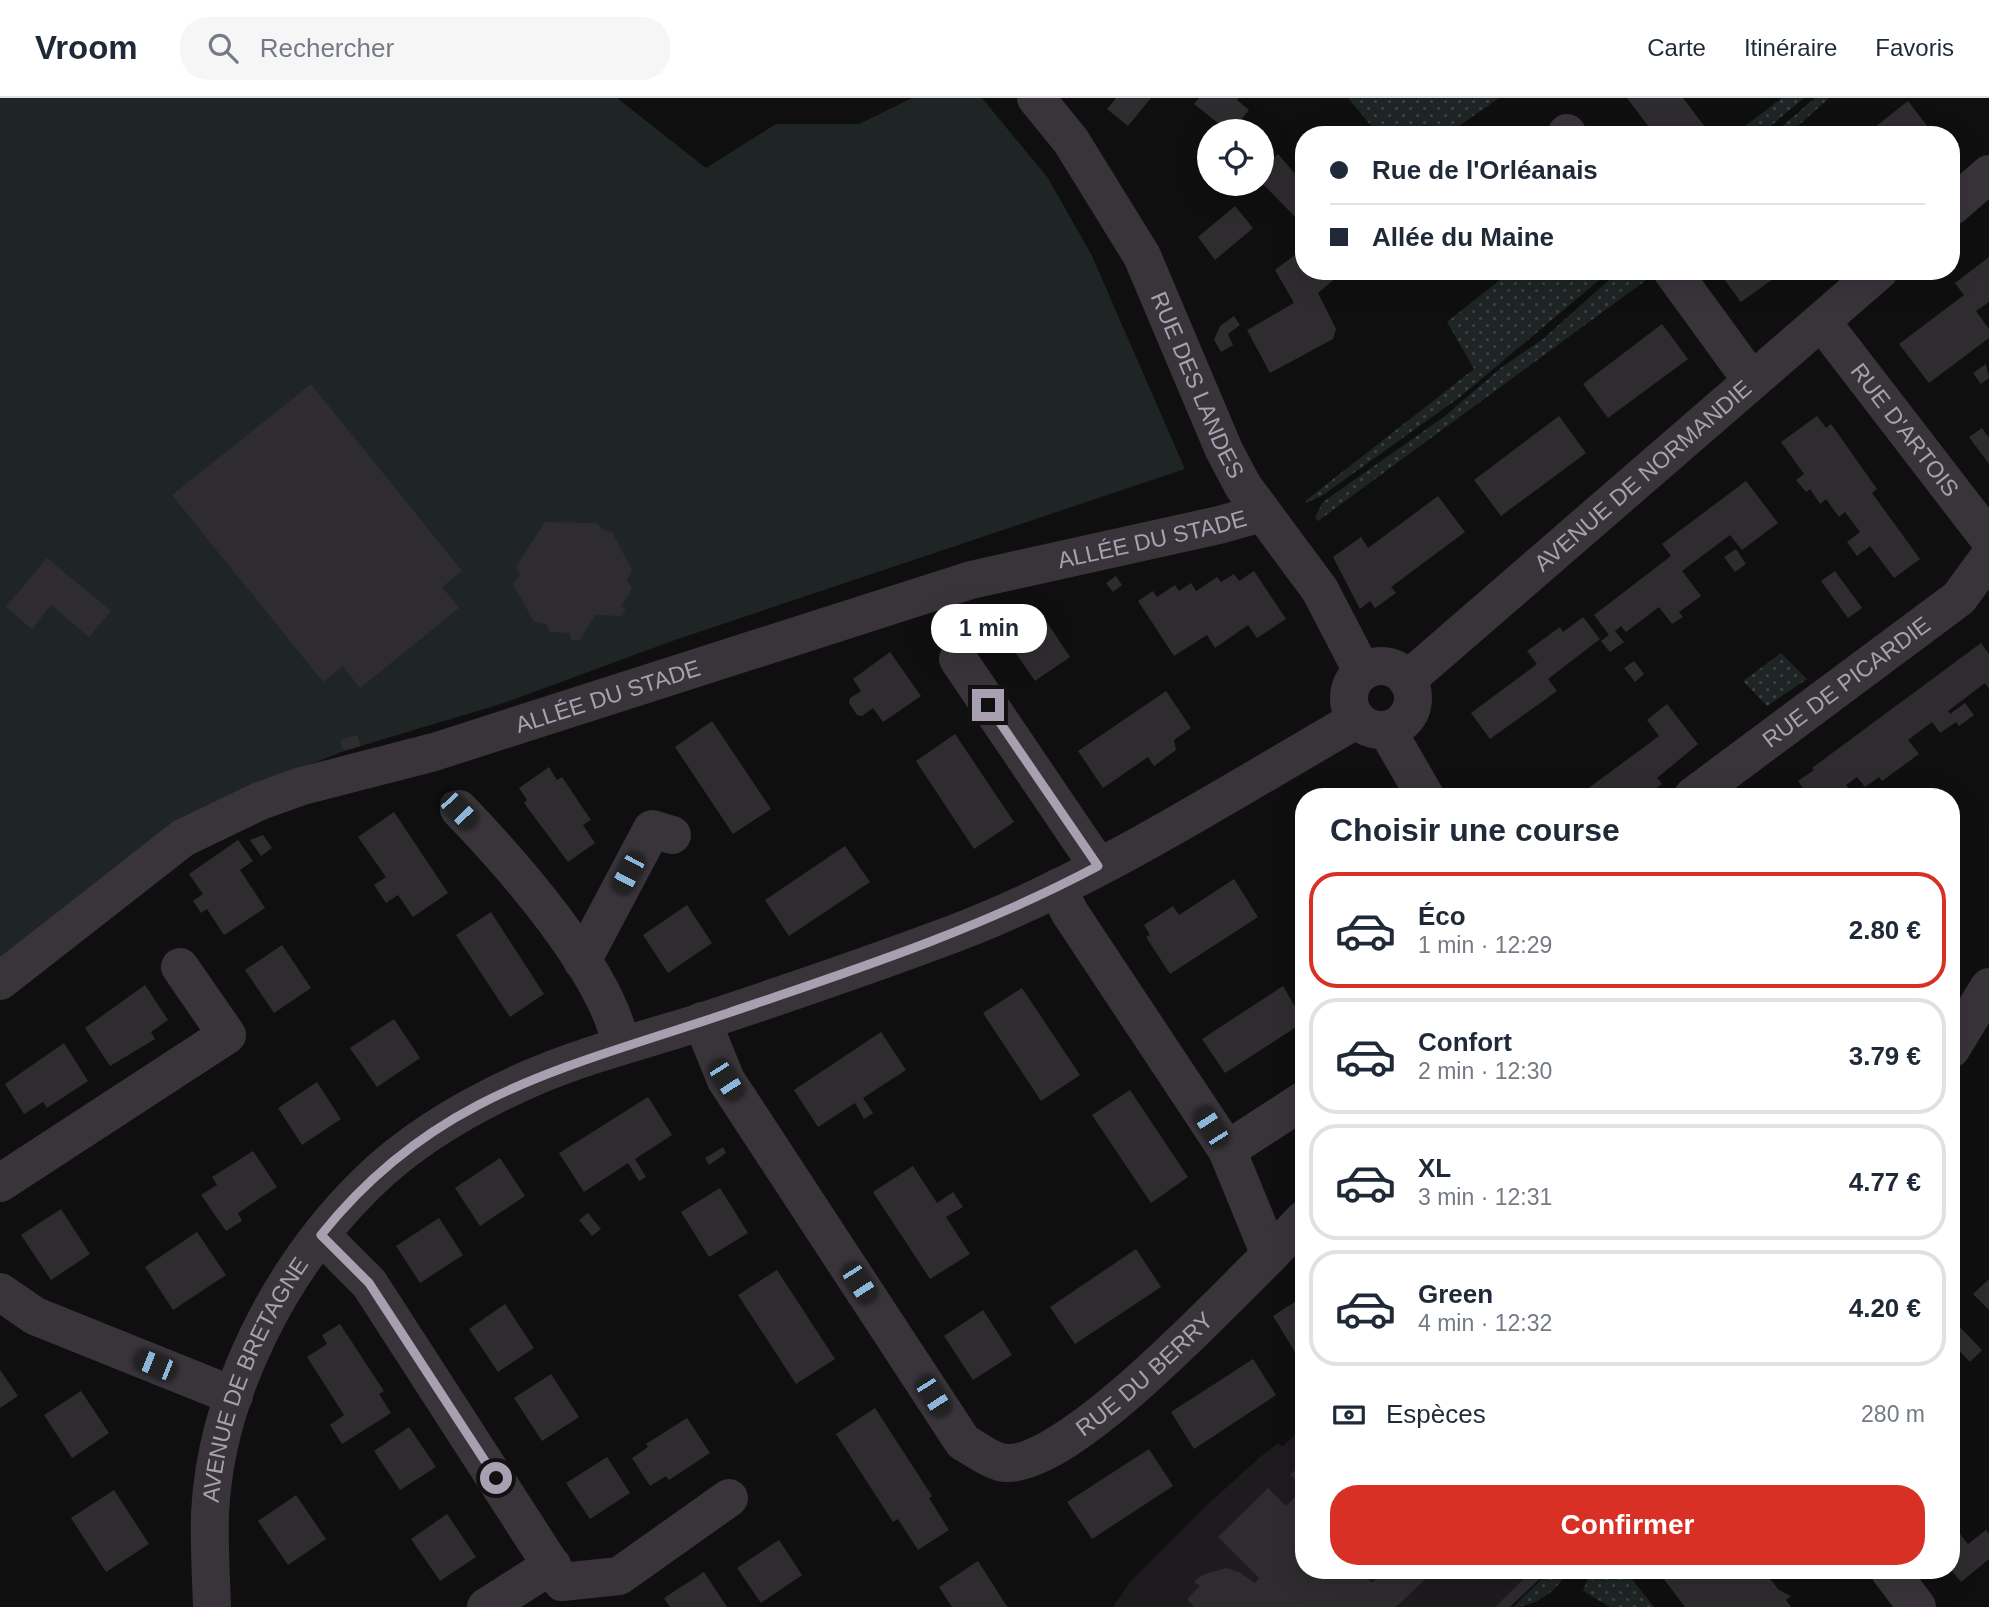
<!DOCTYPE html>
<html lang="fr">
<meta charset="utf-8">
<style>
:root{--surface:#fff;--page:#f6f6f7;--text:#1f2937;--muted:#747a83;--line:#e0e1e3;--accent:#d93025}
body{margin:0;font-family:Helvetica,sans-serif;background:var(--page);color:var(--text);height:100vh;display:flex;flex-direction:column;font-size:26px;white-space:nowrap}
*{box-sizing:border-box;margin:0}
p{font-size:23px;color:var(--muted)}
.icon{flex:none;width:38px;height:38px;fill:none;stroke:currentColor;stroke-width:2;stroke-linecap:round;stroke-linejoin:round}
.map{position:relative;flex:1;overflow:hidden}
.panel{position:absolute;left:1295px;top:690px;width:665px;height:791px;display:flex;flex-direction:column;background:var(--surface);border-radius:28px;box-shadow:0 7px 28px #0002}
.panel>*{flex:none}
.banner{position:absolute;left:1295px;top:28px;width:665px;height:154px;border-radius:28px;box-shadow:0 7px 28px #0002;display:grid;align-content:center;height:154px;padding:0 35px;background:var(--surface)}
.tools{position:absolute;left:1197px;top:21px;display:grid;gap:14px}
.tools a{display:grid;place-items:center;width:77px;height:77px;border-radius:50%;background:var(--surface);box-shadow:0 7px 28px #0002;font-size:35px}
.end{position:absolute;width:32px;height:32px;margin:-16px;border:9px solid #a8a0b1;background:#111;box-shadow:0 0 0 4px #111}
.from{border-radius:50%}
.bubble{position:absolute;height:49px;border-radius:24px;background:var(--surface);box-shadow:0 7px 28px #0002;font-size:23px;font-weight:800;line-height:49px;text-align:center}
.car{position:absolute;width:21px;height:42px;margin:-21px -10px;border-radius:9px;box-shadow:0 0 5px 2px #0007;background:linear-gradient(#222 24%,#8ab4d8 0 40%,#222 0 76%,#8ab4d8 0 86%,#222 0)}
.banner b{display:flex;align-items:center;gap:24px;height:66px;font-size:26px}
.banner b+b{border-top:2px solid var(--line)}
.banner i{width:18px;height:18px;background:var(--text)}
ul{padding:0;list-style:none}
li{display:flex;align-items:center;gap:21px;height:116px;margin:0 14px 10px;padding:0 21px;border:4px solid var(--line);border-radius:28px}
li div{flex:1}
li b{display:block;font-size:26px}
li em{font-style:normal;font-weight:800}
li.on{border-color:var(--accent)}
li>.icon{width:63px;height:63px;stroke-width:1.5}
h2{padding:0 35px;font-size:32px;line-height:84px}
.pay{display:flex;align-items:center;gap:18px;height:77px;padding:0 35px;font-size:26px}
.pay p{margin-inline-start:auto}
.primary-button{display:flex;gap:14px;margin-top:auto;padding:14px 35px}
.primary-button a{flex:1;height:80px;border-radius:28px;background:var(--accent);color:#fff;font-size:28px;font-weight:800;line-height:80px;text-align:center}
header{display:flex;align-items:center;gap:42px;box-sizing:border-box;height:98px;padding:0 35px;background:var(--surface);border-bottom:2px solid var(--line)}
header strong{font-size:33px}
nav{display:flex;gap:38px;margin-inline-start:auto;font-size:24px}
.search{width:490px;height:63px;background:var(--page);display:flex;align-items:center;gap:18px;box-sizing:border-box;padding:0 24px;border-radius:28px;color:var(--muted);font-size:26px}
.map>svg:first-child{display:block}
.built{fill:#1d1b1d}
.grass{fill:url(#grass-dots)}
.garden{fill:#1e2524}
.building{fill:#2f2c2f}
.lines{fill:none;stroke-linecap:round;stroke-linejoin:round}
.minor{stroke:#38343a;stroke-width:38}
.route{stroke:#a8a0b1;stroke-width:9}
.labels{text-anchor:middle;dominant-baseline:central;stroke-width:5;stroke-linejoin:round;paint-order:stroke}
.street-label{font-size:23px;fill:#a8a0b1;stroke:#0b0a0b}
</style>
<header>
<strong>Vroom</strong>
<div class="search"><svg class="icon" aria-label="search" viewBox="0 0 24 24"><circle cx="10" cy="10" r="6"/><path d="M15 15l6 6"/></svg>Rechercher</div>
<nav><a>Carte</a><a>Itinéraire</a><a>Favoris</a></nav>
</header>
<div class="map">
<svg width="1989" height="1509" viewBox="0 0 1989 1509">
<defs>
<pattern id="grass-dots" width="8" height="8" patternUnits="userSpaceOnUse" patternTransform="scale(1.75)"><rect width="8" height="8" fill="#1e2524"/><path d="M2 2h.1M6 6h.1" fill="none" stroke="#3c4141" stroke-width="1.8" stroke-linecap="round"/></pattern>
</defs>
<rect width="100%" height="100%" fill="#100f10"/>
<polygon class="built" points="1304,1328 1304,1472 1545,1472 1508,1509 1113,1509 1129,1485 1208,1406 1259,1360 1278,1345 1282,1349"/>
<g class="grass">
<polygon points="1348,0 1499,0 1446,37 1379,37"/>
<polygon points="1782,0 1804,0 1760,37 1733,37"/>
<polygon points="1815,0 1829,0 1788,37 1772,37"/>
<polygon points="1511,173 1610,173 1460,299 1323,397 1306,405 1305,403 1474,271 1447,224"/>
<polygon points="1619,173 1644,173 1649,180 1318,423 1315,419 1323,404 1445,318 1502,269 1543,241"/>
<polygon points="1781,555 1807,581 1767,608 1743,583"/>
<path d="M 1551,1472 L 1568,1472 C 1559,1492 1535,1509 1513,1509 Z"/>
<polygon points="1591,1472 1625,1472 1654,1509 1610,1509 1583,1493"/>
</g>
<polygon class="garden" points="0,0 617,0 706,70 776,26 859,26 912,0 982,0 1048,80 1092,158 1185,371 675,542 504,605 344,653 261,686 0,866"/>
<g class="building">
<polygon points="1116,0 1151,0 1128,28 1107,11"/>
<polygon points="1199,0 1239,0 1237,2 1249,12 1232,33 1228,33 1194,6"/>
<polygon points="1627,0 1683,0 1705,29 1695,37 1655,37"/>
<polygon points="1908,3 1934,37 1865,37"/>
<polygon points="1278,56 1304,86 1304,128 1262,85 1262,70"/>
<polygon points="1235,108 1253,130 1215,162 1198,139"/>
<polygon points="1304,150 1304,173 1344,173 1318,195 1336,231 1333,241 1270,275 1247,232 1294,205 1275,172"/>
<polygon points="1989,159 1989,204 1976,213 1989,231 1989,240 1929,285 1899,246 1964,197 1955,185"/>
<polygon points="1718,173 1784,173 1741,204"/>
<polygon points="1234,218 1240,227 1228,236 1233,247 1221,254 1214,242 1220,228"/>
<polygon points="1662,226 1688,261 1608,320 1583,286"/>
<polygon points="1986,266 1989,280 1981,286 1973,275"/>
<polygon points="311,286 462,473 442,489 459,510 360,590 343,568 323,584 172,397"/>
<polygon points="1559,318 1586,355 1501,418 1474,382"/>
<polygon points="1817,318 1826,330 1831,326 1877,391 1872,395 1920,461 1894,480 1870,448 1857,458 1847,444 1860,434 1845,414 1839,419 1826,401 1820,406 1810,391 1806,394 1796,382 1804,376 1781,344"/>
<polygon points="1982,330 1989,340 1989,366 1969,339"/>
<polygon points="1746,383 1778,425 1742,452 1730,437 1682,473 1701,498 1679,514 1683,519 1672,526 1659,509 1626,534 1621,528 1615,533 1624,544 1610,554 1601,543 1609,537 1594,517 1671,458 1662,446"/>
<polygon points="1438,398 1465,434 1391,489 1396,495 1375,510 1370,503 1360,511 1333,459 1361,439 1368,450"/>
<polygon points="545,424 597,425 603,432 612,434 632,472 627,482 632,491 621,508 626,512 622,518 595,517 580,542 571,542 570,535 550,534 546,526 534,524 513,486 520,476 516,469"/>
<polygon points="1736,451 1746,466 1735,474 1724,459"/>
<polygon points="47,460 111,513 89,539 51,507 32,531 6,509"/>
<polygon points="1254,473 1286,521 1257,540 1248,527 1215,550 1207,537 1174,558 1138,503 1153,493 1157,499 1175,487 1179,493 1191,485 1196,493 1217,479 1221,484 1234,476 1239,483"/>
<polygon points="1835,473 1862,510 1848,520 1821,483"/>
<polygon points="1116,478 1122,487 1113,494 1106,485"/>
<polygon points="1042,517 1070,559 1035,583 1006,541"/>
<polygon points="1583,519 1600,541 1548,581 1557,593 1490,641 1471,615 1537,566 1527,553 1560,529 1563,534"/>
<polygon points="1981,545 1989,556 1989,591 1985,585 1948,613 1950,616 1965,605 1974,617 1959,628 1956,624 1940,635 1932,624 1908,642 1919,656 1882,683 1879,679 1865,689 1857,679 1846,687 1854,698 1809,698 1798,683 1814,672 1812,670"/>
<polygon points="890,554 921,598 883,624 873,610 862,618 857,617 849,605 850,600 861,593 853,581"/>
<polygon points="1634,563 1644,576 1635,584 1624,570"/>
<polygon points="1166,593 1191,630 1174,642 1176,652 1154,668 1148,659 1103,690 1078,653"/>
<polygon points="1667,606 1698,646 1657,680 1662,686 1645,698 1578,698 1659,638 1647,622"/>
<polygon points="712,623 771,711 733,736 675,649"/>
<polygon points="955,636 1014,724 974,751 916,663"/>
<polygon points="357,637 361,648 344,653 340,642"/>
<polygon points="549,669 557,682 562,679 591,722 583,727 595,745 568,764 524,705 527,702 519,690"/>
<polygon points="394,714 448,795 413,819 398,797 386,805 374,787 386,779 358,739"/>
<polygon points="263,737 272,750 261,758 250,742"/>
<polygon points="238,742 253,763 240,772 265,810 224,837 207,811 201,815 193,803 203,796 189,776"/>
<polygon points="845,748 870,784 789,838 765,802"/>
<polygon points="1234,781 1258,819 1170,876 1146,839 1150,837 1144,827 1173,808 1179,817"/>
<polygon points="687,807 712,845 668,875 643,837"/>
<polygon points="491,814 544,896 510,919 456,837"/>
<polygon points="282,847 311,890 274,915 245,872"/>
<polygon points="145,887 168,922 151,934 155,941 110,968 85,930"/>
<polygon points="1283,888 1304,924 1225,975 1202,941"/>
<polygon points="1022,890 1080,977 1041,1003 983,915"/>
<polygon points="394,921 420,960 377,989 350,950"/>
<polygon points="881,934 906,972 863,1000 873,1015 864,1021 855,1005 818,1029 794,992"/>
<polygon points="64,945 88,983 47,1010 43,1004 24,1016 5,986"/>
<polygon points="317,984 341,1021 302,1047 278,1010"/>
<polygon points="1130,992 1188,1079 1151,1105 1092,1017"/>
<polygon points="648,999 672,1037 635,1061 646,1079 639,1083 628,1065 584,1094 559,1055"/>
<polygon points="723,1049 726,1055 709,1067 705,1060"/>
<polygon points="253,1053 277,1089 238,1115 242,1123 226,1133 201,1097 217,1087 212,1079"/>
<polygon points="500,1060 525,1098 480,1128 455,1090"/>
<polygon points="913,1068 937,1105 953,1094 963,1109 946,1119 970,1156 930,1181 873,1094"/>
<polygon points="720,1090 748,1135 709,1159 681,1114"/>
<polygon points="61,1111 90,1156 51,1182 21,1137"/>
<polygon points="588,1115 601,1131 592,1138 579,1122"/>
<polygon points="439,1120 463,1157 420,1185 396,1148"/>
<polygon points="197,1134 226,1177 173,1212 145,1169"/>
<polygon points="1136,1151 1161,1189 1075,1246 1050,1209"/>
<polygon points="777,1172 835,1261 796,1286 738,1197"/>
<polygon points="1989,1181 1989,1212 1973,1196"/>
<polygon points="1304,1198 1304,1248 1295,1254 1273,1218"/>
<polygon points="505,1206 534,1250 498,1274 469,1231"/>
<polygon points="983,1212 1012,1257 973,1282 944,1238"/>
<polygon points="1956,1225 1982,1252 1970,1264 1951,1244 1951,1233"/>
<polygon points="340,1226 384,1293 379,1296 391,1315 342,1346 330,1327 344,1317 307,1259 327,1246 322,1237"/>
<polygon points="1253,1261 1276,1297 1194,1351 1171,1314"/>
<polygon points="0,1272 18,1298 0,1310"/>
<polygon points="551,1276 579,1319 542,1343 514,1300"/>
<polygon points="81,1293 109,1335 72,1360 44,1317"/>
<polygon points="875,1310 932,1398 929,1400 949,1432 918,1452 898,1421 893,1424 836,1336"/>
<polygon points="687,1320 710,1355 669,1382 666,1378 650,1388 632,1360 648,1349 646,1346"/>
<polygon points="409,1329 436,1369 400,1392 374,1353"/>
<polygon points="1149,1351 1173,1388 1092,1441 1067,1404"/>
<polygon points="607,1359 630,1395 590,1421 566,1385"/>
<polygon points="1304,1363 1304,1472 1358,1472 1372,1485 1385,1472 1435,1472 1396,1509 1194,1509 1187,1501 1200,1488 1194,1484 1202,1477 1226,1470 1239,1474 1255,1485 1259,1480 1218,1439 1268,1390 1286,1408 1304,1390 1290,1377"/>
<polygon points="114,1392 149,1446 106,1474 71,1420"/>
<polygon points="296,1397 326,1441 288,1467 258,1423"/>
<polygon points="447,1416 476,1459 440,1483 411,1441"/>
<polygon points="1953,1427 1968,1446 1986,1432 1989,1436 1989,1461 1961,1484 1951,1472"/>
<polygon points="779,1442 802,1477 761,1505 737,1470"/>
<polygon points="978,1463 1006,1507 1008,1509 952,1509 939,1489"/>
<polygon points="1533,1472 1549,1472 1510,1509 1495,1509"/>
<polygon points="1657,1472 1763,1472 1779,1492 1791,1498 1786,1502 1791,1509 1685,1509"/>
<polygon points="704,1474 727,1509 670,1509 664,1500"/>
</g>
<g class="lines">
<g class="minor">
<path id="s1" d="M 1036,0 L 1071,43 L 1142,158 L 1224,352 L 1243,388 L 1320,492 L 1362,573"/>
<polyline points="1567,35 1568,37"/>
<polyline points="1951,109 1989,76"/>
<polyline points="1672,173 1752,283"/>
<path id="s2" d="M 1822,224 L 1989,441"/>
<polyline points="958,561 1098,768"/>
<circle cx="1381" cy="600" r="32"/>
<path id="s3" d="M 1407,582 L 1879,173"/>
<polyline points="1387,632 1425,698"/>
<path id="s4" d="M 1693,698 L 1959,500 L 1989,459"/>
<path d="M 459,711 C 511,765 608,874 621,948"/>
<polyline points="582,863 652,731 672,737"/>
<path id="s5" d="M 0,883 L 183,740 L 260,703 L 302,688 L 434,654 L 971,482 L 1219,427 L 1262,415"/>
<path id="s6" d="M 702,923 L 726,982 L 963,1344 C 974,1350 988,1361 1000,1364 C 1060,1380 1226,1199 1270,1157 L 1227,1052 L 1070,815 L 1057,790"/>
<polyline points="1951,951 1989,889"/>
<polyline points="1227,1052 1304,1002"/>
<polyline points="0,1085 227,937 180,869"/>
<polyline points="321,1137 369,1185 562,1484 619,1478 729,1400"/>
<polyline points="1270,1157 1304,1121"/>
<polyline points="0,1194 35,1218 234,1298"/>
<polyline points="1889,1472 1917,1509"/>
<path id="s7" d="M 212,1509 C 211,1478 209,1446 210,1415 C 216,1295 281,1170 365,1087 C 411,1041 470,1007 529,981 C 584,957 644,942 701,924 C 786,896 870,867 953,836 C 1095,782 1225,697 1356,622"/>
<polyline points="486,1509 552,1467"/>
</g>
</g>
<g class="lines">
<path class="route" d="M 496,1380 L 369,1185 L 321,1137 C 434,995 566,970 728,915 C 854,872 980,831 1098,768 L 988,607"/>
</g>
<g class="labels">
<g class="street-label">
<text stroke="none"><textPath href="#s1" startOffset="331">RUE DES LANDES</textPath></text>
<text stroke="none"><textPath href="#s2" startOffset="136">RUE D'ARTOIS</textPath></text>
<text stroke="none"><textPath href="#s3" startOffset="312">AVENUE DE NORMANDIE</textPath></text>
<text stroke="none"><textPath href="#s5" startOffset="1248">ALLÉE DU STADE</textPath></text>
<text stroke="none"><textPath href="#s4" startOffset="191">RUE DE PICARDIE</textPath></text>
<text stroke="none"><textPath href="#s5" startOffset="681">ALLÉE DU STADE</textPath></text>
<text stroke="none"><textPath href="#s6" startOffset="712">RUE DU BERRY</textPath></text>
<text stroke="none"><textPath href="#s7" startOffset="236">AVENUE DE BRETAGNE</textPath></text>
</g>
</g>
</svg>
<div class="tools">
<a><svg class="icon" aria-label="locate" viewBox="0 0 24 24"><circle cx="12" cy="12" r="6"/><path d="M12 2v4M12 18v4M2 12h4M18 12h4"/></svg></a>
</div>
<i class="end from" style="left:496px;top:1380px"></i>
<i class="end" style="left:988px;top:607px"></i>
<div class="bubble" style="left:931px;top:506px;width:116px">1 min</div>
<i class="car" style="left:458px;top:712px;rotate:136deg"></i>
<i class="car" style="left:628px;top:775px;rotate:208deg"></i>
<i class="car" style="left:726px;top:982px;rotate:147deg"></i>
<i class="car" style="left:1211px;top:1029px;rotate:327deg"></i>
<i class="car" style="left:859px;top:1185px;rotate:147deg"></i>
<i class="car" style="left:155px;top:1267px;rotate:292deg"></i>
<i class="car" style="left:933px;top:1298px;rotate:147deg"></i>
<div class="banner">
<b><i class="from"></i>Rue de l'Orléanais</b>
<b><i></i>Allée du Maine</b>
</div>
<section class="panel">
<h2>Choisir une course</h2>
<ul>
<li class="on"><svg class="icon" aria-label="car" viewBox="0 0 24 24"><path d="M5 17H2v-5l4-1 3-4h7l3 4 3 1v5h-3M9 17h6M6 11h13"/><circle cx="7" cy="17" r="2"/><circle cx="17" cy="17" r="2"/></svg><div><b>Éco</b><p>1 min · 12:29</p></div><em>2.80 €</em></li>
<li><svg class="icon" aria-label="car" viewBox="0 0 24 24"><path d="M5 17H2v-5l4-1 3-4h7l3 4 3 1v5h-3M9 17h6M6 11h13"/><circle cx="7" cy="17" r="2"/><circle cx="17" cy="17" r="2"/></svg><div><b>Confort</b><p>2 min · 12:30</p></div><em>3.79 €</em></li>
<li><svg class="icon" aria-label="car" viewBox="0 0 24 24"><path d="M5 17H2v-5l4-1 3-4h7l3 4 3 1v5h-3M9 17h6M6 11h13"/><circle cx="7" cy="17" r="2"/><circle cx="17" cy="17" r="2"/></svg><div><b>XL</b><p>3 min · 12:31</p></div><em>4.77 €</em></li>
<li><svg class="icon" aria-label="car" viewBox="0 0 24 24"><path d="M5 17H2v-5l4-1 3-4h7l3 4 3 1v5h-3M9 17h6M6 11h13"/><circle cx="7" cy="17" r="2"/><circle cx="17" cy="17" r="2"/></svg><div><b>Green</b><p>4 min · 12:32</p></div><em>4.20 €</em></li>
</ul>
<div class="pay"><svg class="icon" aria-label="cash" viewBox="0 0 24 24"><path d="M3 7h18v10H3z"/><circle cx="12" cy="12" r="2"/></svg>Espèces<p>280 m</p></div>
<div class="primary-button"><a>Confirmer</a></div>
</section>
</div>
